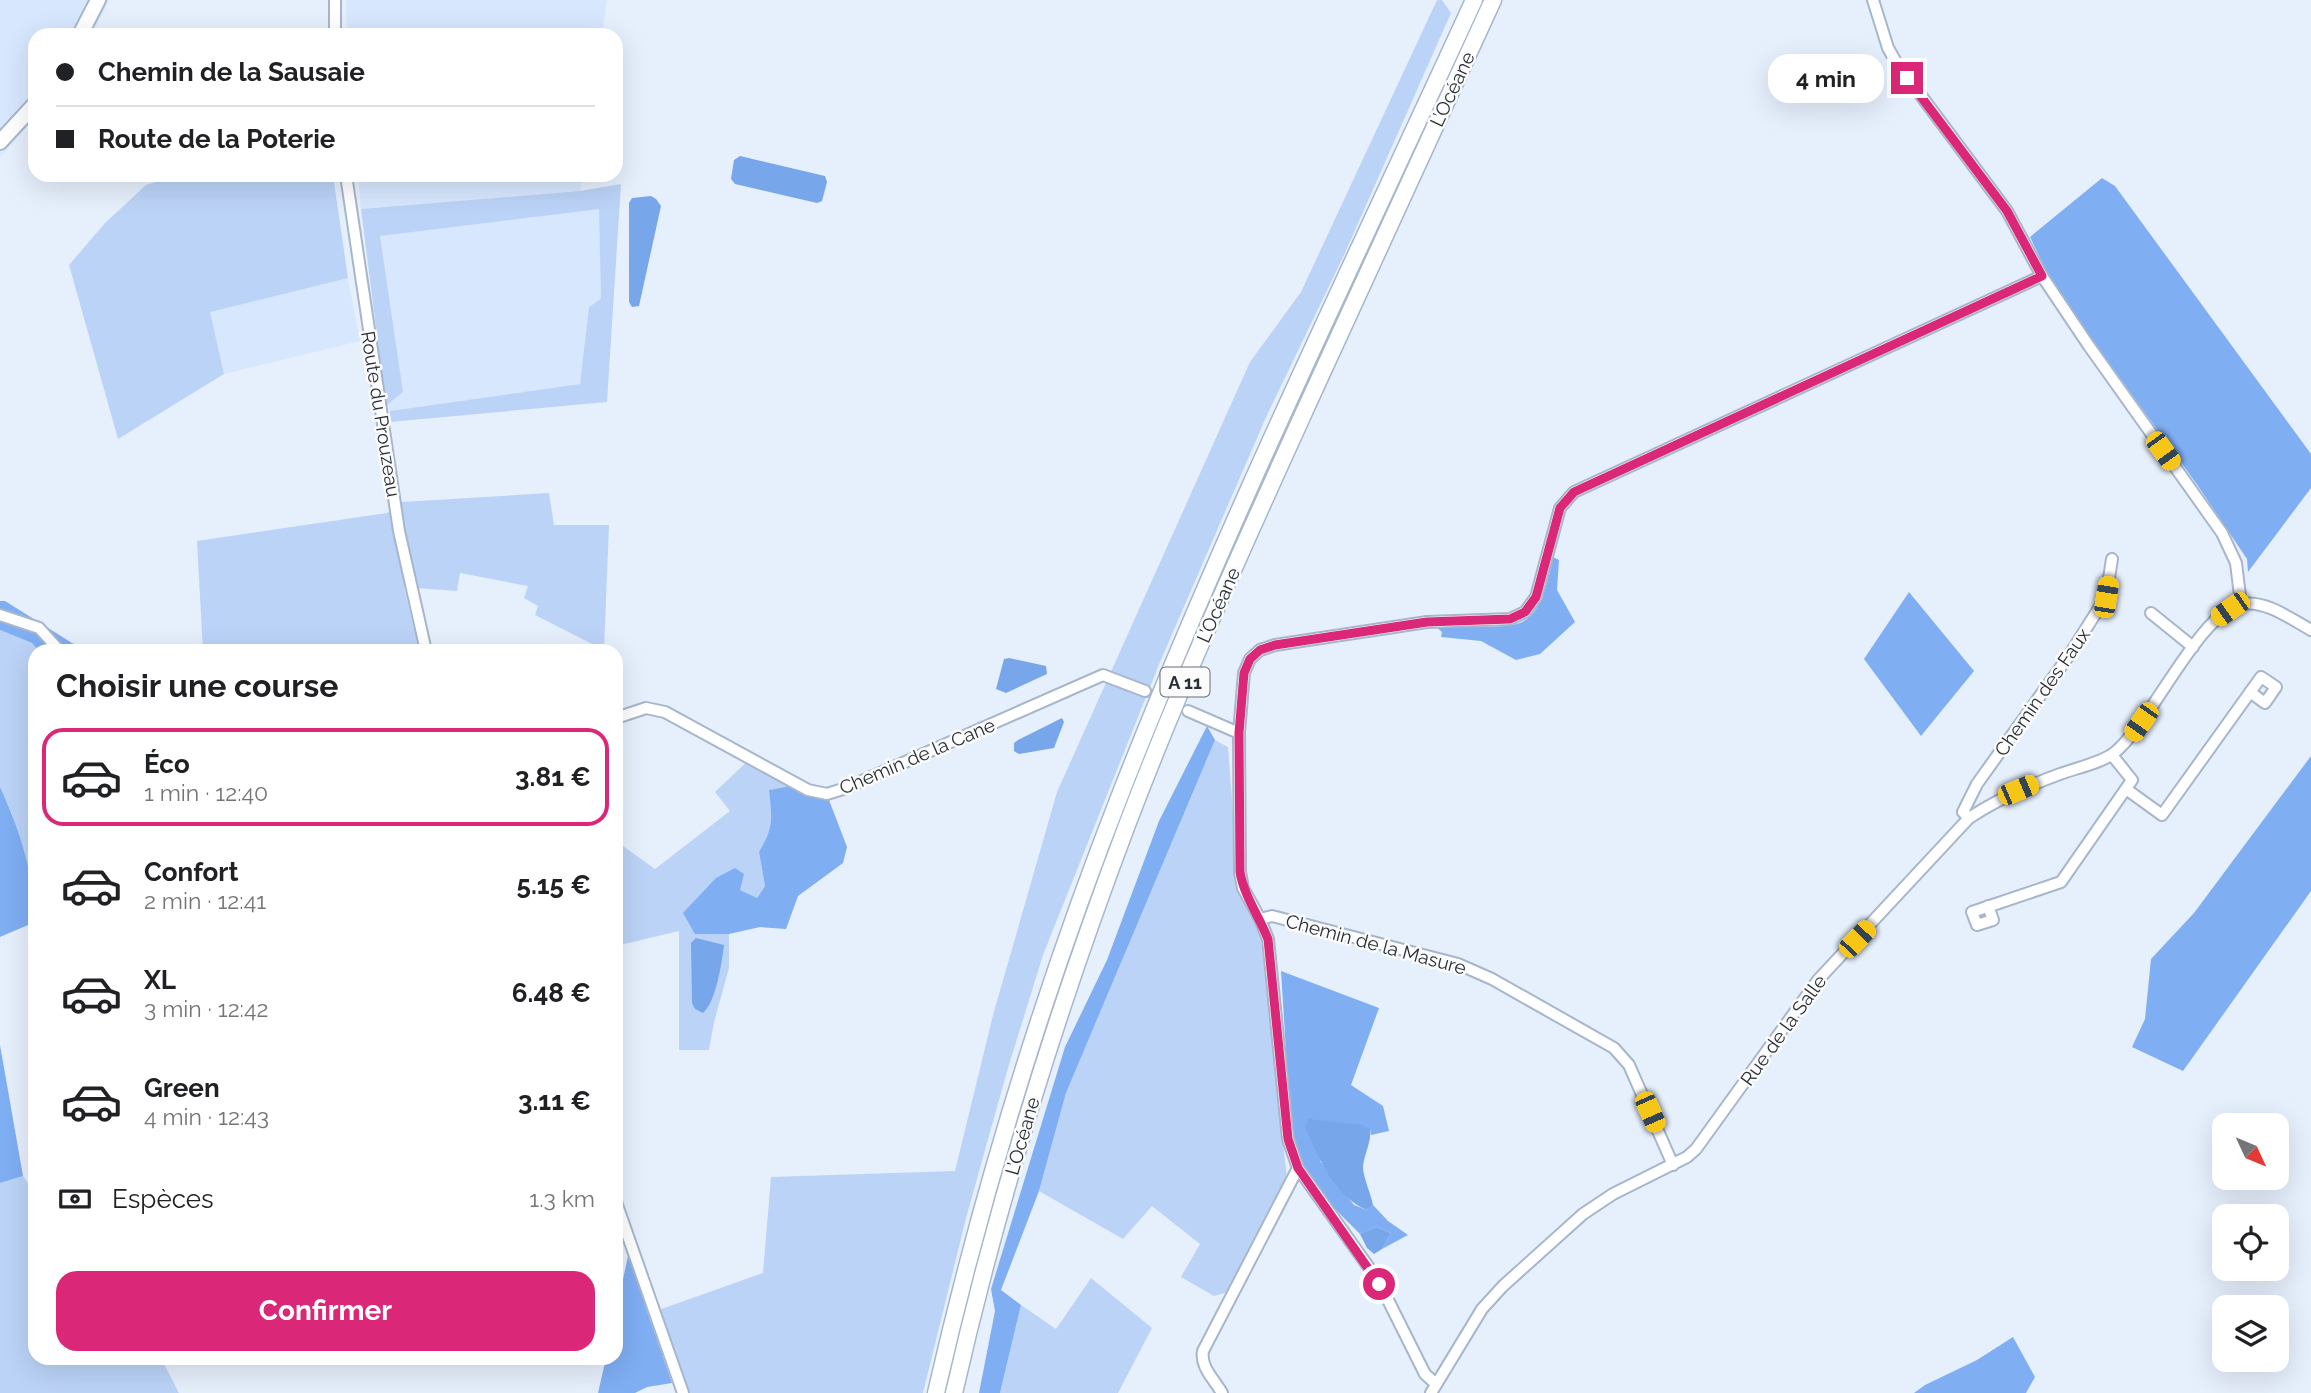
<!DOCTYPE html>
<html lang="fr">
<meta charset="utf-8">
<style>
:root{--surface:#fff;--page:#f2f2f2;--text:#202124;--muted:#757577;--line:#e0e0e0;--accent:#db2777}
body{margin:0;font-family:Raleway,sans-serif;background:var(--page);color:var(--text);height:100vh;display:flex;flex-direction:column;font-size:26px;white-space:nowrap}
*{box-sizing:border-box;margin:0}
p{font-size:23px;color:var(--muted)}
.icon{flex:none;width:38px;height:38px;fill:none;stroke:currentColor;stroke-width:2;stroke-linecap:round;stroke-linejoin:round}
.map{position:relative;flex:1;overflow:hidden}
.sheet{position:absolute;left:28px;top:644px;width:595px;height:721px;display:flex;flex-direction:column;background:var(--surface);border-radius:21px;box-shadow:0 7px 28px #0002}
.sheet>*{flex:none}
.banner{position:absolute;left:28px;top:28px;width:595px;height:154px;border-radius:21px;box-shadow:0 7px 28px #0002;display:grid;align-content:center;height:154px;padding:0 28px;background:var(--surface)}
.needle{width:46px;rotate:134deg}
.tools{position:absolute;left:2212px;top:1113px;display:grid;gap:14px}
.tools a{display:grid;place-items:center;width:77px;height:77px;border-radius:14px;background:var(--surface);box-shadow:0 7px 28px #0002;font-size:35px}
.end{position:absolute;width:32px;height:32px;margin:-16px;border:9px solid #db2777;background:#fff;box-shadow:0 0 0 4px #fff}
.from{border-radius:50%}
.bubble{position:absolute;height:49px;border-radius:21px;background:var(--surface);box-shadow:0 7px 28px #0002;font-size:23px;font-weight:700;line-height:49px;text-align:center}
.car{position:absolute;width:21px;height:42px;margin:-21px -10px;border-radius:9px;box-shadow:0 0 5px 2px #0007;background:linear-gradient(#f5c518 24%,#345 0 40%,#f5c518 0 76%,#345 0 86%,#f5c518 0)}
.banner b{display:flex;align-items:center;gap:24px;height:66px;font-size:26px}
.banner b+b{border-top:2px solid var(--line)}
.banner i{width:18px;height:18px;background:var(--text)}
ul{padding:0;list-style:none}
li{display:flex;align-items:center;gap:21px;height:98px;margin:0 14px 10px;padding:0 14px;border:4px solid transparent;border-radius:21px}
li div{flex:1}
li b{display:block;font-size:26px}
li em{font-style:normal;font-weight:700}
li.active{border-color:var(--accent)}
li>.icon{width:63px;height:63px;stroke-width:1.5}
h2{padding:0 28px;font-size:32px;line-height:84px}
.pay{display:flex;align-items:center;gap:18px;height:77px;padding:0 28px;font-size:26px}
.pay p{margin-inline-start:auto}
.button{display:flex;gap:14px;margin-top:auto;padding:14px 28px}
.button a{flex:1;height:80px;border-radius:21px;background:var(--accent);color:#fff;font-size:28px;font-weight:700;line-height:80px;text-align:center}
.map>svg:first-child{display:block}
.built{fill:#d7e7fe}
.green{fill:#bbd3f7}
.forest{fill:#7faef3}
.water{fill:#77a6ea}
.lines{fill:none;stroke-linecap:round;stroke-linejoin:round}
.minor-tunnel{stroke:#c0c9d5;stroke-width:10;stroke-dasharray:10 5;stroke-linecap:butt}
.minor-casing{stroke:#a7b6cb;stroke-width:14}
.major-casing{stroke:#a7b6cb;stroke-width:18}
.highway-casing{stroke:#a7b6cb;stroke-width:19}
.minor{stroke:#fff;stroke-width:10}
.major{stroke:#fff;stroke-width:14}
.highway{stroke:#fff;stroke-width:16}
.route{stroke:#db2777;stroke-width:9}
.labels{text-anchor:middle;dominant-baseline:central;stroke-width:5;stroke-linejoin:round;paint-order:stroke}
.shield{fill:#fbfbfb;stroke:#686c72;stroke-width:2}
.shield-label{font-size:18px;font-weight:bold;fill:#292f37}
.street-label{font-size:19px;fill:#292f37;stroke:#fbfbfb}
</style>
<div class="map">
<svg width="2311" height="1393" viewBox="0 0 2311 1393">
<rect width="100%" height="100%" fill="#e6effc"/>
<g class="built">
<polygon points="0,0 109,0 92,35 35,35 35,118 0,157"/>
<polygon points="346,0 607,0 602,35 347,35"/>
<polygon points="358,175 583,175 580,191 361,209"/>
<polygon points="599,208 601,300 589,307 581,384 390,411 386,406 403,392 379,236"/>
<polygon points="348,278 360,341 224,374 209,312"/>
</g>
<g class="green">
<polygon points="1437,0 1442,0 1451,13 1344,255 1267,415 1160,662 1043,955 1008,1068 966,1218 923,1393 676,1393 650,1313 763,1273 771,1177 955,1171 993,1015 1057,792 1250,362 1301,292"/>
<polygon points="178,175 333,175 348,278 210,312 224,374 118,439 69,265 105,223 146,185"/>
<polygon points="621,184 607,402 390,422 390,411 580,384 589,307 601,299 599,209 380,236 403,392 386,406 361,209 580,191"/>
<polygon points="549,493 554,525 609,525 604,650 535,615 538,606 524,598 528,586 460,573 457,591 404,587 419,651 203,651 197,541 387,513 402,502"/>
<polygon points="0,630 32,643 39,651 35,651 35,897 12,814 0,787"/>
<polygon points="1215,740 1228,747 1239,891 1260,931 1287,1179 1228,1292 1214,1296 1181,1277 1200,1244 1152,1206 1123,1239 1039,1191 1066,1093"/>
<path d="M 754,755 L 805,783 L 769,790 C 772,820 774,826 759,852 L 765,886 L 757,898 L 739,890 L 695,934 L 729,934 L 729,968 L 714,1022 L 709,1050 L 679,1050 L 679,931 L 616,946 L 616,841 L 655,869 L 730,811 L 715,792 Z"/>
<polygon points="23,1176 35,1193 35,1358 161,1358 179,1393 0,1393 0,1183"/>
<polygon points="1091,1278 1152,1328 1118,1393 1000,1393 1021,1305 1056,1329"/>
</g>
<g class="forest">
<polygon points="2102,178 2115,186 2311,454 2311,488 2248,572 2247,559 2198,486 2054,287 2030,237"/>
<path d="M 1553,557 L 1559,560 L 1557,590 L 1575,622 L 1540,654 L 1516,660 L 1481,641 L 1441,637 L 1442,632 L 1436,627 C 1455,626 1510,630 1524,621 C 1543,611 1549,575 1553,557 Z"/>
<polygon points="1909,592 1974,671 1921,736 1864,659"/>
<polygon points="0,601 5,601 72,643 93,651 39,651 32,643 0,630"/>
<polygon points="1207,726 1215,740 1066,1093 1039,1191 1001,1290 1021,1305 1000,1393 979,1393 995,1311 991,1289 1065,1047 1107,960 1159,821"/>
<polygon points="2311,756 2311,891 2183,1071 2132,1047 2145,1019 2151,959 2194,913"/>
<path d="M 805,783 L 829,800 L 847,847 L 843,863 L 798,896 L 786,929 L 760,927 L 729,934 L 695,934 L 683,913 L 716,878 L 735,868 L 744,874 L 740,890 L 757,898 L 765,886 L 759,852 C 774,826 772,820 769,790 Z"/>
<path d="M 0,787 C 19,828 35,877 35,922 L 0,937 Z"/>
<polygon points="1281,971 1379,1008 1351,1085 1383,1106 1389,1131 1371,1135 1370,1129 1320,1161 1354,1205 1367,1210 1373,1205 1388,1221 1408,1235 1382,1249 1391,1233 1376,1227 1360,1234 1332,1206 1299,1159 1291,1130"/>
<polygon points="0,1045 23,1176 0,1183"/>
<polygon points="628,1256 672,1383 647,1387 635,1393 598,1393 606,1358 616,1358 616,1312"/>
<polygon points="2013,1337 2035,1377 2026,1393 1914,1393 1925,1385 1977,1360"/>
</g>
<g class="water">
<polygon points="740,156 825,176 827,182 822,201 817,203 735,184 731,179 734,160"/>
<polygon points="651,196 656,199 661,206 639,306 632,307 629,302 629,203 632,198"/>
<polygon points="1009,658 1046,666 1047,674 1006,693 996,689 1004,659"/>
<polygon points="1062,718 1064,722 1054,748 1019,754 1014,751 1014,743 1018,740"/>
<path d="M 696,938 L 724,945 C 722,961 716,1002 703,1013 L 695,1009 L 692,1003 L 691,943 Z"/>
<path d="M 1309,1119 L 1362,1125 L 1370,1129 C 1372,1141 1364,1154 1363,1167 C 1363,1177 1371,1194 1373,1205 L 1367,1210 C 1335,1197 1318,1157 1305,1127 Z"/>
<polygon points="1376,1227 1391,1233 1382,1249 1374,1254 1367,1248 1360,1234"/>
</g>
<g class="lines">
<polyline class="minor-tunnel" points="1145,691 1188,711"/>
<defs>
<g id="minor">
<polyline points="1873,0 1888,48 1896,62 2007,211 2042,276 2089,346 2222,533 2236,563 2241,604"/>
<polyline points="335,35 335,0"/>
<polyline points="346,175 399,531 426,651"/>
<polyline points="2151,613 2193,647"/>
<polyline points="0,615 39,628 60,651"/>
<polyline points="1188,711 1239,733"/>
<polyline points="616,718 646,708 665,712 808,790 827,794 846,788 1103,675 1145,691"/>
<polyline points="2126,789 2162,815 2261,677 2276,687 2265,703 2250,692"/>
<polyline points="1969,818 1963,812 1977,784 2070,654 2106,597 2112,559"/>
<polyline points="1988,906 1993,920 1977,925 1972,912 2061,882 2132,780 2112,755"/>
<polyline points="1260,919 1268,939 1288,1139 1298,1168 1370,1269 1388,1300 1425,1374 1436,1384"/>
<polyline points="1673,1165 1629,1065 1614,1048 1492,979 1458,964 1272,916 1260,919 1243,888 1240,872 1239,733 1244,673 1250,659 1260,650 1275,645 1427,622 1510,619 1525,612 1536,597 1560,508 1574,492 2042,276"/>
<polyline points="616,1202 683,1393"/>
<path d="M 1222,1393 C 1214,1379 1200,1367 1203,1351 L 1298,1168"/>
<path d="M 1431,1393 L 1482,1309 L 1503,1286 L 1583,1214 L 1613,1194 L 1687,1157 L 1696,1149 L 1818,980 L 1969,818 C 1998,799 2027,786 2060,774 C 2076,768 2101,763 2114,753 C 2151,724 2199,612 2242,604 C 2266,600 2291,619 2311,630"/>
</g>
<g id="major">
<polyline points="80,35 98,0"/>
<polyline points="0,142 35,104"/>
</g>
<g id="highway">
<path d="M 936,1393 C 983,1188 1045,986 1122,790 C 1227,522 1354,262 1474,0"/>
<path d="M 954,1393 C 998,1200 1057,1010 1127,825 C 1182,680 1247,538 1311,397 C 1372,265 1432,132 1493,0"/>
</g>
</defs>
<use href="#minor" class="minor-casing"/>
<use href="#major" class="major-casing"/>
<use href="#highway" class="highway-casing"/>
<use href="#minor" class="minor"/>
<use href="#major" class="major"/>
<use href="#highway" class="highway"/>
</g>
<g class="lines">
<path class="route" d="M 1379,1284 L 1298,1168 L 1288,1139 L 1268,939 C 1259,916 1244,896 1240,872 L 1239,733 L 1244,673 L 1250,659 L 1260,650 L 1275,645 L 1427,622 L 1510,619 L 1525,612 L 1536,597 L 1560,508 L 1574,492 L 2042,276 L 2007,211 L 1907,78"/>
</g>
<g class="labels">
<rect class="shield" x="1160.5" y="667.5" width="49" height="29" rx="5"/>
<g class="shield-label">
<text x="1185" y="682">A 11</text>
</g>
<g class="street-label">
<text transform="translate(1452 89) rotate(-65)">L’Océane</text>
<text transform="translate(381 414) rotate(81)">Route du Prouzeau</text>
<text transform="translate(1218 605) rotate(-66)">L’Océane</text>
<text transform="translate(2042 692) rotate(-55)">Chemin des Faux</text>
<text transform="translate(917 756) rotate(-23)">Chemin de la Cane</text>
<text transform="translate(1376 944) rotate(15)">Chemin de la Masure</text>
<text transform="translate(1783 1030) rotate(-54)">Rue de la Salle</text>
<text transform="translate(1022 1136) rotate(-74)">L’Océane</text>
</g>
</g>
</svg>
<div class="tools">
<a><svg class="needle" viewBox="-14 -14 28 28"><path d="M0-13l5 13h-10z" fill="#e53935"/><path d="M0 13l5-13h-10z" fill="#757577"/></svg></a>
<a><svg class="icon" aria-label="locate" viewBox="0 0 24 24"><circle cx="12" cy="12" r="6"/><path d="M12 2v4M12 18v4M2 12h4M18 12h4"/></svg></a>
<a><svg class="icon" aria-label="layers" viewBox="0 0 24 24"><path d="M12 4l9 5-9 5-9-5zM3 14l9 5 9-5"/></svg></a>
</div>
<i class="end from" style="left:1379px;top:1284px"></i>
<i class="end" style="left:1907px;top:78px"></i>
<div class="bubble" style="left:1768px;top:54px;width:116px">4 min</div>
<i class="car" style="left:2163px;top:451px;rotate:144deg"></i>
<i class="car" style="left:2106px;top:597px;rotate:9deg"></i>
<i class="car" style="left:2230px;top:609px;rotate:235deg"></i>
<i class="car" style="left:2141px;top:722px;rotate:215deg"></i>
<i class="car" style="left:2018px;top:790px;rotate:67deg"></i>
<i class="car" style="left:1857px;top:939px;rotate:44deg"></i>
<i class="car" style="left:1650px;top:1112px;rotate:156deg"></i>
<div class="banner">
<b><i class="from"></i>Chemin de la Sausaie</b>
<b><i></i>Route de la Poterie</b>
</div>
<section class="sheet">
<h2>Choisir une course</h2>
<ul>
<li class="active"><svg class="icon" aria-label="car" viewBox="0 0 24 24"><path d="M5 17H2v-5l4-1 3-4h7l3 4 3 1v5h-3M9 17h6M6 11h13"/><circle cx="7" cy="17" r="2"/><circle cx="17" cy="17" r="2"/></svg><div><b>Éco</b><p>1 min · 12:40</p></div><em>3.81 €</em></li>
<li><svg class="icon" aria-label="car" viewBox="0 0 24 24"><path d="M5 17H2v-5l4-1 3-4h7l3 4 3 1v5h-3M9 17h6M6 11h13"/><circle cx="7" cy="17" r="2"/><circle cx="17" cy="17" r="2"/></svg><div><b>Confort</b><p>2 min · 12:41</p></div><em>5.15 €</em></li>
<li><svg class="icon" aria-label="car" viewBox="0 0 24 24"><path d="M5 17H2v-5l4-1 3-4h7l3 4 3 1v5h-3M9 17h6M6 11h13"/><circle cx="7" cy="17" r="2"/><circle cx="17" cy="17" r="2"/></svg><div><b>XL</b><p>3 min · 12:42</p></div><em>6.48 €</em></li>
<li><svg class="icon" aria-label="car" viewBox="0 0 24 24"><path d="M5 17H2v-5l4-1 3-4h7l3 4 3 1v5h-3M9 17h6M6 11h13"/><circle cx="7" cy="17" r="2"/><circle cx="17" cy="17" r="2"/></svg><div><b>Green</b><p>4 min · 12:43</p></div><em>3.11 €</em></li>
</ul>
<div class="pay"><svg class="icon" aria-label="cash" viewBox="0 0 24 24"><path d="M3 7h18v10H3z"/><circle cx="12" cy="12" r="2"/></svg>Espèces<p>1.3 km</p></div>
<div class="button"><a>Confirmer</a></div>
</section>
</div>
